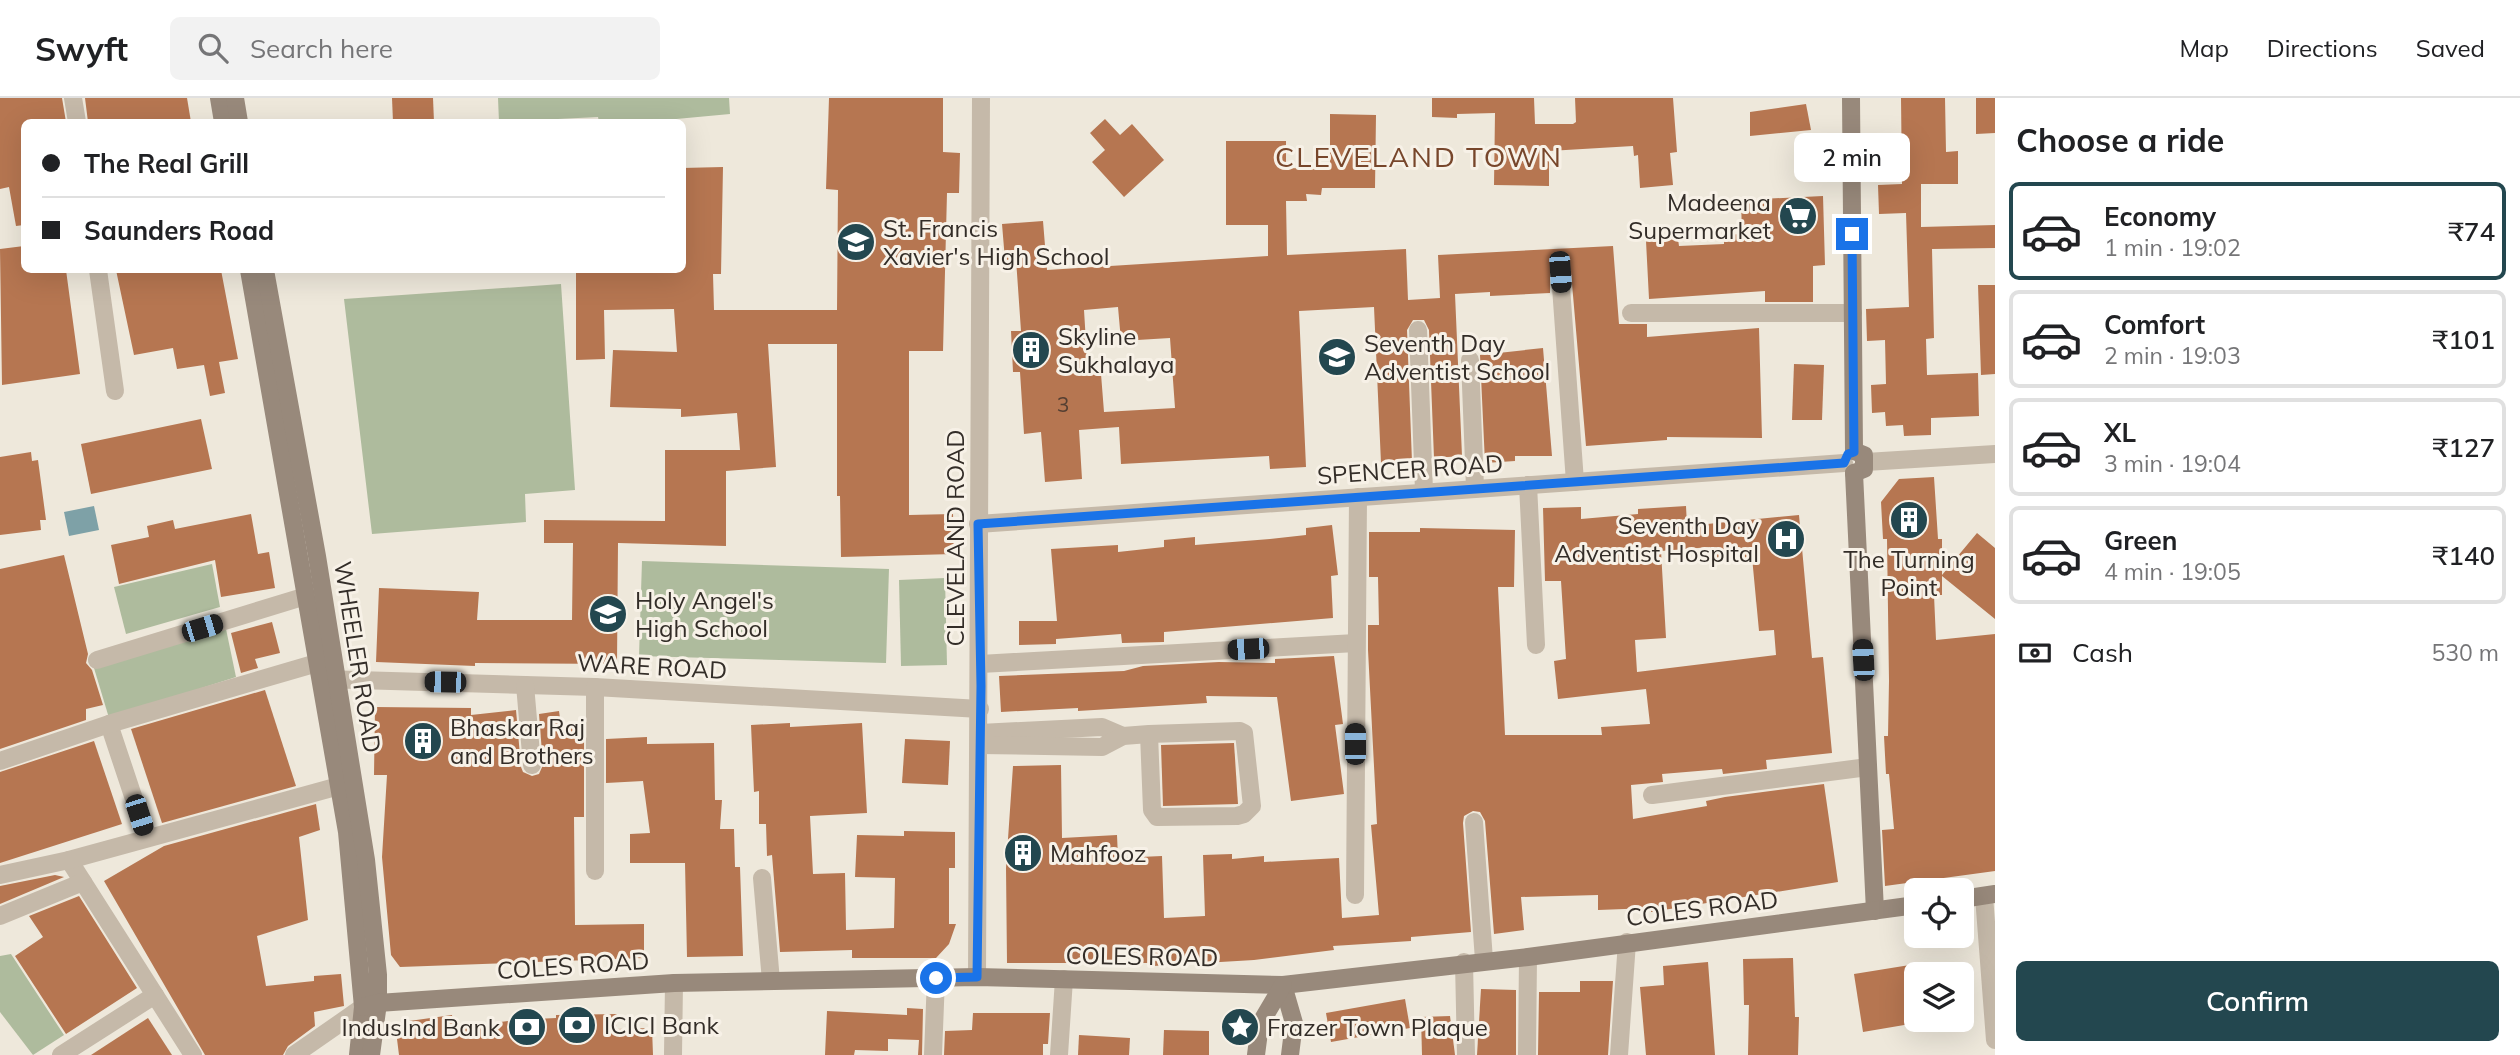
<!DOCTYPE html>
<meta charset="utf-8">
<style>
:root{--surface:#fff;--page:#f2f2f2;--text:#202124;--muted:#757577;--line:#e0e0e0;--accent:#23474f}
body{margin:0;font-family:Mulish,sans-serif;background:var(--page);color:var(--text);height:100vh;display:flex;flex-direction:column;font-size:26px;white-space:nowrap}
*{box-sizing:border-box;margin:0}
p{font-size:23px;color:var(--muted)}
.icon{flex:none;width:38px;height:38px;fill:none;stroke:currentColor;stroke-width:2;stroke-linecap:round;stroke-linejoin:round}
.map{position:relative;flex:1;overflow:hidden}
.sheet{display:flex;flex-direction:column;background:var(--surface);width:525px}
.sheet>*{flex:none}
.banner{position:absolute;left:21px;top:21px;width:665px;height:154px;border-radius:10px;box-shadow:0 7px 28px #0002;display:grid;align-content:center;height:154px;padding:0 21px;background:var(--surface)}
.fabs{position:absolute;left:1904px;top:780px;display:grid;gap:14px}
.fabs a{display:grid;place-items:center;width:70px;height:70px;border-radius:10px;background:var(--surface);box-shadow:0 7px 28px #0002;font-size:35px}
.end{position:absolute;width:32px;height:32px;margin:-16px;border:9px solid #1a73e8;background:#fff;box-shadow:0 0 0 4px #fff}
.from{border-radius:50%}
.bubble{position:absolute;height:49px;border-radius:10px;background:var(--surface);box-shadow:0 7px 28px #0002;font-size:23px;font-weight:600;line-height:49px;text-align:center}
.car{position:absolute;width:21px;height:42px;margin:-21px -10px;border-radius:9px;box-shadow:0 0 5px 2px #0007;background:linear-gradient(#222 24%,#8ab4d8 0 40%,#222 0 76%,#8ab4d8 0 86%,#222 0)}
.banner b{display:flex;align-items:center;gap:24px;height:66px;font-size:26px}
.banner b+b{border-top:2px solid var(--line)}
.banner i{width:18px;height:18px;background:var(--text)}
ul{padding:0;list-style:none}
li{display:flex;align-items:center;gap:21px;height:98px;margin:0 14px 10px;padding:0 7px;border:4px solid var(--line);border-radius:10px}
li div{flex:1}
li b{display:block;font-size:26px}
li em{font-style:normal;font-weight:600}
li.on{border-color:var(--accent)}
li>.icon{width:63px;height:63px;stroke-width:1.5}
h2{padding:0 21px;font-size:32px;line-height:84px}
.pay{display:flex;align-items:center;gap:18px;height:77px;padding:0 21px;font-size:26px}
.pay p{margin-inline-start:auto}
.button{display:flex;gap:14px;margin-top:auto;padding:14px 21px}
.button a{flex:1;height:80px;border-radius:10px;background:var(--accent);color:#fff;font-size:28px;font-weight:600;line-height:80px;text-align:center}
header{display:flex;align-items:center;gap:42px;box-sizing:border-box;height:98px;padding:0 35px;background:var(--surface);border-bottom:2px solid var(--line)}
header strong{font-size:33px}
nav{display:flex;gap:38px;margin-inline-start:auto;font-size:24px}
.search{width:490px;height:63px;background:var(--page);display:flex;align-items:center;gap:18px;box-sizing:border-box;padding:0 24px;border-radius:10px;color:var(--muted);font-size:26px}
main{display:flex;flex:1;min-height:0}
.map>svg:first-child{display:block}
.green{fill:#aebb9d}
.water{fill:#7ea1a7}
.building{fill:#b67651;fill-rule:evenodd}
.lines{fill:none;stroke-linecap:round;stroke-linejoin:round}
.street{stroke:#c5b9a9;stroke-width:18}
.secondary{stroke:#98897b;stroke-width:18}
.route{stroke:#1a73e8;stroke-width:9}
.labels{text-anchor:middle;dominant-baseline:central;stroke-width:6;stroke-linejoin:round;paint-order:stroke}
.number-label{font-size:21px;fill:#543f32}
.poi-label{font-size:24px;fill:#332d28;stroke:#f7f1e7;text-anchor:start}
.street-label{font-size:24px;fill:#332d28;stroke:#f7f1e7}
.quarter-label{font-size:28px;letter-spacing:2px;fill:#77462b;stroke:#f7f1e7}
</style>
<header>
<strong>Swyft</strong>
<div class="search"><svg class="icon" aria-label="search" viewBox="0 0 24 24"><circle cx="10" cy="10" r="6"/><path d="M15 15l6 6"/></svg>Search here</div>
<nav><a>Map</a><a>Directions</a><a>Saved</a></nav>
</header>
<main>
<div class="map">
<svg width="1995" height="957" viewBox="0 0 1995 957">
<rect width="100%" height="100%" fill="#eee8db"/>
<g class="green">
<polygon points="498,0 729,0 730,16 644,24 599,24 598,19 499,24"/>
<polygon points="561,186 575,392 525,396 526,424 372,436 344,201"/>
<polygon points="642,463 889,471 886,565 639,558"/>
<polygon points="212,466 220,509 126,536 114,489"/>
<polygon points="945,480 947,567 901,568 899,482"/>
<polygon points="226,531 236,579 109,620 94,570"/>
<polygon points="11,856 64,937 33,957 0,914 0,858"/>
</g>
<polygon class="water" points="94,408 99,432 69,438 64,414"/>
<g class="building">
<polygon points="0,0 62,0 66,24 24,24 24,127 16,128 9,89 0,91"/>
<polygon points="85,0 187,0 191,24 88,24"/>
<polygon points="392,0 433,0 434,24 393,24"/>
<polygon points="829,0 943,0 943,54 960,55 959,95 947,95 943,253 909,253 909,417 953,416 954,456 841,459 840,398 837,398 837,246 768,246 776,369 726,373 726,448 618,445 617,566 475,565 475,568 376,564 379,490 479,494 477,522 572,522 573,445 544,445 544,422 665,423 665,352 740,352 737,315 681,319 681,311 610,309 613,252 677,254 674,211 604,212 605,261 576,262 576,172 682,172 682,70 723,69 721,176 713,176 714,212 837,212 838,92 826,91"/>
<polygon points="1432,0 1534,0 1535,26 1573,26 1576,24 1575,0 1673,0 1677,54 1670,55 1673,87 1640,90 1638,57 1634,58 1633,48 1549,53 1549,88 1494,87 1495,15 1457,16 1457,20 1432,19"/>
<polygon points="1901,0 1945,0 1946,54 1958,53 1958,86 1921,86 1921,129 1995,127 1995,150 1932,151 1934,240 1926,241 1927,277 1978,275 1979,318 1931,320 1931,337 1904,338 1903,327 1886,328 1885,314 1872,315 1871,287 1886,286 1885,242 1867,243 1866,211 1909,209 1906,115 1879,116 1878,87 1902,86"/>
<polygon points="1976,0 1995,0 1995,35 1976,36"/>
<polygon points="1806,6 1811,32 1750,38 1750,14"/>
<path d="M 1330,16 L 1376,17 L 1375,90 L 1322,90 L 1321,97 L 1306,96 L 1307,103 L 1286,103 L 1287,157 L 1406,151 L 1408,202 L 1440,200 L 1438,157 L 1613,148 L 1619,226 L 1647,226 L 1647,239 L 1759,230 L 1762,340 L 1667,339 L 1667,342 L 1586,348 L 1571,174 L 1569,168 L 1560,164 L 1550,171 L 1550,195 L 1490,198 L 1490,194 L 1455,196 L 1462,358 L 1434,360 L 1429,232 L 1424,222 L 1413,222 L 1407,232 L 1412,364 L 1381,365 L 1374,209 L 1299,213 L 1306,369 L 1270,371 L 1269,358 L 1121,366 L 1119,329 L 1079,332 L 1082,381 L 1045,384 L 1041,334 L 1024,336 L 1020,274 L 1013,274 L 1011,233 L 1021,233 L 1016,161 L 1005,162 L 1002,126 L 1043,123 L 1047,172 L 1268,158 L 1268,127 L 1226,127 L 1226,43 L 1286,43 L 1286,70 L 1330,71 ZM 1118,209 L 1121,243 L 1170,240 L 1175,310 L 1104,314 L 1101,276 L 1088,277 L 1084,212 Z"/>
<polygon points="1105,21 1120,37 1132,26 1164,62 1124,99 1092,64 1105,52 1090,35"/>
<polygon points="1823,98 1825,167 1813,168 1813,204 1765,204 1765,193 1649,201 1646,143 1678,141 1679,148 1724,146 1724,137 1742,136 1741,102"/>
<polygon points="24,148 24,172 66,172 80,276 2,287 0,151"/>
<polygon points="116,172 221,172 238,261 219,264 225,295 210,298 204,267 177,271 173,250 134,257"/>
<polygon points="1978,187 1995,187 1995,276 1981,277"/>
<polygon points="1543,250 1552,358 1515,358 1515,363 1485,365 1480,257"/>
<polygon points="1794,266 1824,267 1822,322 1792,322"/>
<polygon points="201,321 212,371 91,396 81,346"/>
<polygon points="31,354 32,363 38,362 46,422 40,422 41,432 0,437 0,359"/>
<polygon points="1934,379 1938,441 1942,441 1942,477 1977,435 1995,450 1995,521 1942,478 1942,497 1934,497 1936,542 1995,536 1995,773 1885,788 1882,732 1894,731 1889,676 1886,676 1884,638 1888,638 1889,583 1887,441 1883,441 1881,404 1899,381"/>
<path d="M 1686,408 L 1687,428 L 1799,417 L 1812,560 L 1823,559 L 1832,655 L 1766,662 L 1767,671 L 1723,676 L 1722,671 L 1662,676 L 1663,684 L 1631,687 L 1633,721 L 1707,708 L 1706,703 L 1725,699 L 1824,686 L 1838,784 L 1651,814 L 1651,810 L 1598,812 L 1598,797 L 1521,799 L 1524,832 L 1494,836 L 1485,723 L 1480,714 L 1473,713 L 1464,718 L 1463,725 L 1471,834 L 1411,839 L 1411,843 L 1333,848 L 1334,852 L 1254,862 L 1153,868 L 1153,865 L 1007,865 L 1006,770 L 1013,668 L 1061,667 L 1062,740 L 1117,737 L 1118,760 L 1162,758 L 1164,820 L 1205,818 L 1203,757 L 1232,756 L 1232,761 L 1264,758 L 1264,764 L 1339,760 L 1342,820 L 1379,817 L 1371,727 L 1377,726 L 1368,552 L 1368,527 L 1379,527 L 1378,479 L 1369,479 L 1369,434 L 1420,434 L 1420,430 L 1515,432 L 1514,489 L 1498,489 L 1505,637 L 1602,637 L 1601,629 L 1650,626 L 1646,591 L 1558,601 L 1554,563 L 1566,561 L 1561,483 L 1545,483 L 1543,410 L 1581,409 L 1581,421 L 1638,416 L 1638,411 ZM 1710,449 L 1712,463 L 1752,459 L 1759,533 L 1774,532 L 1776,557 L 1637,574 L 1635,542 L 1666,540 L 1661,453 Z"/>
<polygon points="251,416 258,456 269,454 275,490 221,499 215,462 119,486 111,447 149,439 147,428 173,422 175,431"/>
<polygon points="1332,427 1338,477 1331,478 1333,520 1164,534 1164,544 1122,545 1121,536 1056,541 1056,546 1019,547 1019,523 1057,523 1051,451 1118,447 1118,454 1164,449 1164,442 1195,439 1195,447 1270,441 1306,437 1306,430"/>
<polygon points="64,457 88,556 86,565 92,572 103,607 86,611 86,622 0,651 0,471"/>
<polygon points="272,524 280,555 255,561 258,570 241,575 231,535"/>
<polygon points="1334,558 1343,626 1335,627 1344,696 1291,703 1277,599 1206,598 1207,605 1078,613 1078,610 1001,614 999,578 1124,573 1143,568 1219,564 1275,565 1275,561"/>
<polygon points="265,592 296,688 162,725 131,631"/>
<polygon points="375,609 471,610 471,617 516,612 521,669 523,674 532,678 539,676 543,667 539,616 559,613 561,627 574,625 577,642 584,642 584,719 574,719 575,827 644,826 644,860 400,869 391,857 382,759 387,677 374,677"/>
<polygon points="790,625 790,629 862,625 867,715 810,718 813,776 845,775 846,832 894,830 895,780 855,779 857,737 904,738 904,733 955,734 955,770 949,770 949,826 956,826 949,846 936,860 852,860 852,852 780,854 772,757 767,758 766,726 759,726 759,693 754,694 751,627"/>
<polygon points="647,639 647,646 714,645 715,702 722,702 720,731 734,731 735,769 740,769 743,858 687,859 685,765 630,765 630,736 650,735 643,683 606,685 606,641"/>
<polygon points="905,641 950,643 948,687 902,685"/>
<polygon points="94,643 122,726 0,765 0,674"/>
<polygon points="1234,645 1238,706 1163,708 1161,647"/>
<polygon points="316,706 320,732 299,739 308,822 257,838 266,888 314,883 314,878 341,876 344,908 314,914 315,928 288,948 283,957 205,957 104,783 164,748"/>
<polygon points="55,777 64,779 0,806 0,788"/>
<polygon points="79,798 137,890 66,936 15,858 43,839 29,818"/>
<polygon points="1793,860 1795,919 1799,919 1798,957 1748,957 1749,907 1744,907 1743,861"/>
<polygon points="1708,864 1715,957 1646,957 1640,889 1664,887 1663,868"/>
<polygon points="1916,866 1916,925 1863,934 1854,876"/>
<polygon points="1580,883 1613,883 1608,957 1538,957 1539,894 1580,894"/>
<polygon points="1481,891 1516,892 1516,957 1477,957"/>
<polygon points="1405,901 1410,930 1331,944 1326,915"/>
<polygon points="907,910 923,911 922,957 918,957 919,942 888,941 888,953 855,952 854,957 825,957 827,913 907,917"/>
<polygon points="973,915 1050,915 1048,946 1043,946 1043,957 944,957 945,933 972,932"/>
<polygon points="617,916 617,931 652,930 653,957 399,957 395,925 452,917 454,930 515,922 556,920 556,917"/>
<polygon points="1450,918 1455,957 1422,957 1421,919"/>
<polygon points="148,920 172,957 91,957 131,931"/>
<polygon points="1164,932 1209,933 1209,957 1163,957"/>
<polygon points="1079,937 1130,940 1129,957 1078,957"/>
</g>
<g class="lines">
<g class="street">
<polyline points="73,0 77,24"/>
<polyline points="98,172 115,293"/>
<polyline points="1560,175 1575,384"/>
<polyline points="1631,215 1853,215"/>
<polyline points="1418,232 1424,393"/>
<polyline points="1470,262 1475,390"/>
<polyline points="1866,364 1995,356"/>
<polyline points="1528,387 1536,547"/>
<polyline points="978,426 1844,365"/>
<polyline points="97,562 306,498"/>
<polyline points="980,566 1356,545"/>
<polyline points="323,581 595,589 980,611"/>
<polyline points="525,587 532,667"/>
<polyline points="595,589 595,773"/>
<polyline points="109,626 147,740"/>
<polyline points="980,635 1102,629 1123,638"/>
<polyline points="980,647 1102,649 1123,638 1149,636 1152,712 1157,719 1237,718 1244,716 1252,708 1244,635 1240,633 1149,636"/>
<polyline points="0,663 109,626 317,565"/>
<polyline points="1652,697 1868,669"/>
<polyline points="1474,724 1484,862"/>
<polyline points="69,762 193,957"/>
<polyline points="0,777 69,762 339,688"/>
<polyline points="762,780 771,883"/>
<polyline points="1355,797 1358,399"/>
<polyline points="1984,798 1995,942"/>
<polyline points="0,818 83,784"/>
<polyline points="1464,864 1466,957"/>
<polyline points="977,879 981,0"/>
<polyline points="61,957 155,897"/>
<polyline points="294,957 363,909"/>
<polyline points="673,957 674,885"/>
<polyline points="933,957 936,880"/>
<polyline points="1059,957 1064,881"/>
<polyline points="1527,957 1528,859"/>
<polyline points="1619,957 1627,844"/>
</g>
<g class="secondary">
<polyline points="219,0 223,24"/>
<polyline points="235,0 239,24"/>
<polyline points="1851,0 1854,353"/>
<polyline points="249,172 347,734 363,909 358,957"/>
<polyline points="265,172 317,458 366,762 378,877 378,905 371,957"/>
<polyline points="1854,353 1864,357 1864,371 1854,375"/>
<polyline points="1854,375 1875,813"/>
<polyline points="1962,801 1995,796"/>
<polyline points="1283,887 1294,925 1290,957"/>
<polyline points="363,909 378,905 674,885 977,879 1283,887 1528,859 1916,807"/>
<polyline points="1256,957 1260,926 1283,887"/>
</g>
</g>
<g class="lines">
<polyline class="route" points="936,880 977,879 981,588 978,426 1844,365 1848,356 1854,354 1852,136"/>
</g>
<defs>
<symbol id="supermarket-disc" viewBox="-11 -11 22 22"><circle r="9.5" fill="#23474f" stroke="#f7f1e7"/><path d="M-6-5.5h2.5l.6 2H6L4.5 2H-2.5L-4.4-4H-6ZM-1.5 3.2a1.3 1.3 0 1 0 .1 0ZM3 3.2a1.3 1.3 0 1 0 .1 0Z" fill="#fff"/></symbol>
<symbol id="school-disc" viewBox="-11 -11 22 22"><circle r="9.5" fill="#23474f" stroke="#f7f1e7"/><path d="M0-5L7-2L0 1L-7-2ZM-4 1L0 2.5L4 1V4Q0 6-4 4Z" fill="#fff"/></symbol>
<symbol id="building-disc" viewBox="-11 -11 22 22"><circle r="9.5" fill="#23474f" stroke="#f7f1e7"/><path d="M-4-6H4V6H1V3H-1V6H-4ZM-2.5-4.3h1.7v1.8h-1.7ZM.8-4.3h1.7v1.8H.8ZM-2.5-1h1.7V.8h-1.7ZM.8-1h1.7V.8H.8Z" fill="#fff"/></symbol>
<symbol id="hospital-disc" viewBox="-11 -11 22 22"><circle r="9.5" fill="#23474f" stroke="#f7f1e7"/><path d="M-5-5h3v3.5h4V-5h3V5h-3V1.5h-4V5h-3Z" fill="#fff"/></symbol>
<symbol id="bank-disc" viewBox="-11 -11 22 22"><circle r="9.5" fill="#23474f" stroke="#f7f1e7"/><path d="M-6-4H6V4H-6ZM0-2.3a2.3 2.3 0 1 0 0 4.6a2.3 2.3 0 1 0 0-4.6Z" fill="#fff"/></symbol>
<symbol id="sight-disc" viewBox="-11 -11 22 22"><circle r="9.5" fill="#23474f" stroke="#f7f1e7"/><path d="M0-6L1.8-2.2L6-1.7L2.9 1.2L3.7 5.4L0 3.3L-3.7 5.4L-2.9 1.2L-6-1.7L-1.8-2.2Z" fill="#fff"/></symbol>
</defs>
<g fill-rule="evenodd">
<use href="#supermarket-disc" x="1776" y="96" width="44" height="44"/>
<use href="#school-disc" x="834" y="122" width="44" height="44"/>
<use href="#building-disc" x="1009" y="230" width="44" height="44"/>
<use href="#school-disc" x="1315" y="237" width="44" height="44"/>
<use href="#building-disc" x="1887" y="400" width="44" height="44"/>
<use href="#hospital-disc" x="1764" y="419" width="44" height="44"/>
<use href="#school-disc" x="586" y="494" width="44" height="44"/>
<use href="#building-disc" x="401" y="621" width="44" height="44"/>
<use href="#building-disc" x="1001" y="733" width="44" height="44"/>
<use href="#bank-disc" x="555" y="905" width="44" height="44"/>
<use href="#bank-disc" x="505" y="907" width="44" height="44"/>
<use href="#sight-disc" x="1218" y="907" width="44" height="44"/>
</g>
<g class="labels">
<g class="number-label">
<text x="1063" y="306">3</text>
</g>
<g class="poi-label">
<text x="1771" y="104" text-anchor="end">Madeena<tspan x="1771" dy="28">Supermarket</tspan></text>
<text x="883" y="130">St. Francis<tspan x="883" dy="28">Xavier's High School</tspan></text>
<text x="1058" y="238">Skyline<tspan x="1058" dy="28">Sukhalaya</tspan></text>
<text x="1364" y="245">Seventh Day<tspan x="1364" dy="28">Adventist School</tspan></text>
<text x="1759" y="427" text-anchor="end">Seventh Day<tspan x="1759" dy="28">Adventist Hospital</tspan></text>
<text x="1909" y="461" text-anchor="middle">The Turning<tspan x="1909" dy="28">Point</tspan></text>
<text x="635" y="502">Holy Angel's<tspan x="635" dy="28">High School</tspan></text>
<text x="450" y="629">Bhaskar Raj<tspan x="450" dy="28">and Brothers</tspan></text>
<text x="1050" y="755">Mahfooz</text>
<text x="604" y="927">ICICI Bank</text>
<text x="500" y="929" text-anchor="end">IndusInd Bank</text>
<text x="1267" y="929">Frazer Town Plaque</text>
</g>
<g class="street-label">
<text transform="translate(1410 371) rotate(-4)">SPENCER ROAD</text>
<text transform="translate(955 440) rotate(-90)">CLEVELAND ROAD</text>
<text transform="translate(358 559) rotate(81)">WHEELER ROAD</text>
<text transform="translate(652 568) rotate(3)">WARE ROAD</text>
<text transform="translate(1702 810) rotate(-7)">COLES ROAD</text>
<text transform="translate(1142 858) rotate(1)">COLES ROAD</text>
<text transform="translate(573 867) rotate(-4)">COLES ROAD</text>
</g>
<g class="quarter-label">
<text x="1419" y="58">CLEVELAND TOWN</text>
</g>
</g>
</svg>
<div class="fabs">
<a><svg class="icon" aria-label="locate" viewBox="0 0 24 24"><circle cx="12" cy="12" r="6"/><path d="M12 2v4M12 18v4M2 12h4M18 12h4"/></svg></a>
<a><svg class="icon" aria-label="layers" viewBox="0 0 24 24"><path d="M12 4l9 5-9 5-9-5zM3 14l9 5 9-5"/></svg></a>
</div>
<i class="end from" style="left:936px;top:880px"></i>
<i class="end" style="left:1852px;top:136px"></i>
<div class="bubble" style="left:1794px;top:35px;width:116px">2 min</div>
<i class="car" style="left:1560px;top:174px;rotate:176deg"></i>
<i class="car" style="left:202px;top:530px;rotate:73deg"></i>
<i class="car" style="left:1248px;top:551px;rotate:267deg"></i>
<i class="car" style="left:1863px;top:562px;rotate:357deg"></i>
<i class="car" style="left:445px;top:584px;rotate:271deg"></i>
<i class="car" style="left:1355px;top:646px;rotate:0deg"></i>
<i class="car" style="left:139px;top:717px;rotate:162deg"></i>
<div class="banner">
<b><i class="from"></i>The Real Grill</b>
<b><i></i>Saunders Road</b>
</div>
</div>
<section class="sheet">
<h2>Choose a ride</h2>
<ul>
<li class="on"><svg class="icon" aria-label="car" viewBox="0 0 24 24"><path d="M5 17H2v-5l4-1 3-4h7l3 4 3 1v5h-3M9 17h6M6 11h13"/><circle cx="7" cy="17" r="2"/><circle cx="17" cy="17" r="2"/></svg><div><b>Economy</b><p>1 min · 19:02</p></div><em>₹74</em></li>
<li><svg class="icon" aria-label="car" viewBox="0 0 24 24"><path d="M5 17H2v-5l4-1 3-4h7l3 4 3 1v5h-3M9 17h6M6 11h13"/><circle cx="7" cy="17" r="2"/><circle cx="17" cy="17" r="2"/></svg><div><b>Comfort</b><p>2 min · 19:03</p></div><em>₹101</em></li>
<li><svg class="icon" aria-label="car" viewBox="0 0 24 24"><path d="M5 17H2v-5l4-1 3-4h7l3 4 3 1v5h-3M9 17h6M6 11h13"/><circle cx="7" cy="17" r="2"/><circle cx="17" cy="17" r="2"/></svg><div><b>XL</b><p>3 min · 19:04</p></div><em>₹127</em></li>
<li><svg class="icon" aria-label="car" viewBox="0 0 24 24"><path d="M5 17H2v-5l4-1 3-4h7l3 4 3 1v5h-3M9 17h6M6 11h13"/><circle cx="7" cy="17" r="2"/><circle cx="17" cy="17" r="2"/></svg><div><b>Green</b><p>4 min · 19:05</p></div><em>₹140</em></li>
</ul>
<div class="pay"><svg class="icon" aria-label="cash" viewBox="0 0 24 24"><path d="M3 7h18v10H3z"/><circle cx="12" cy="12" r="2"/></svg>Cash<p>530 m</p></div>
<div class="button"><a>Confirm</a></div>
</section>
</main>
